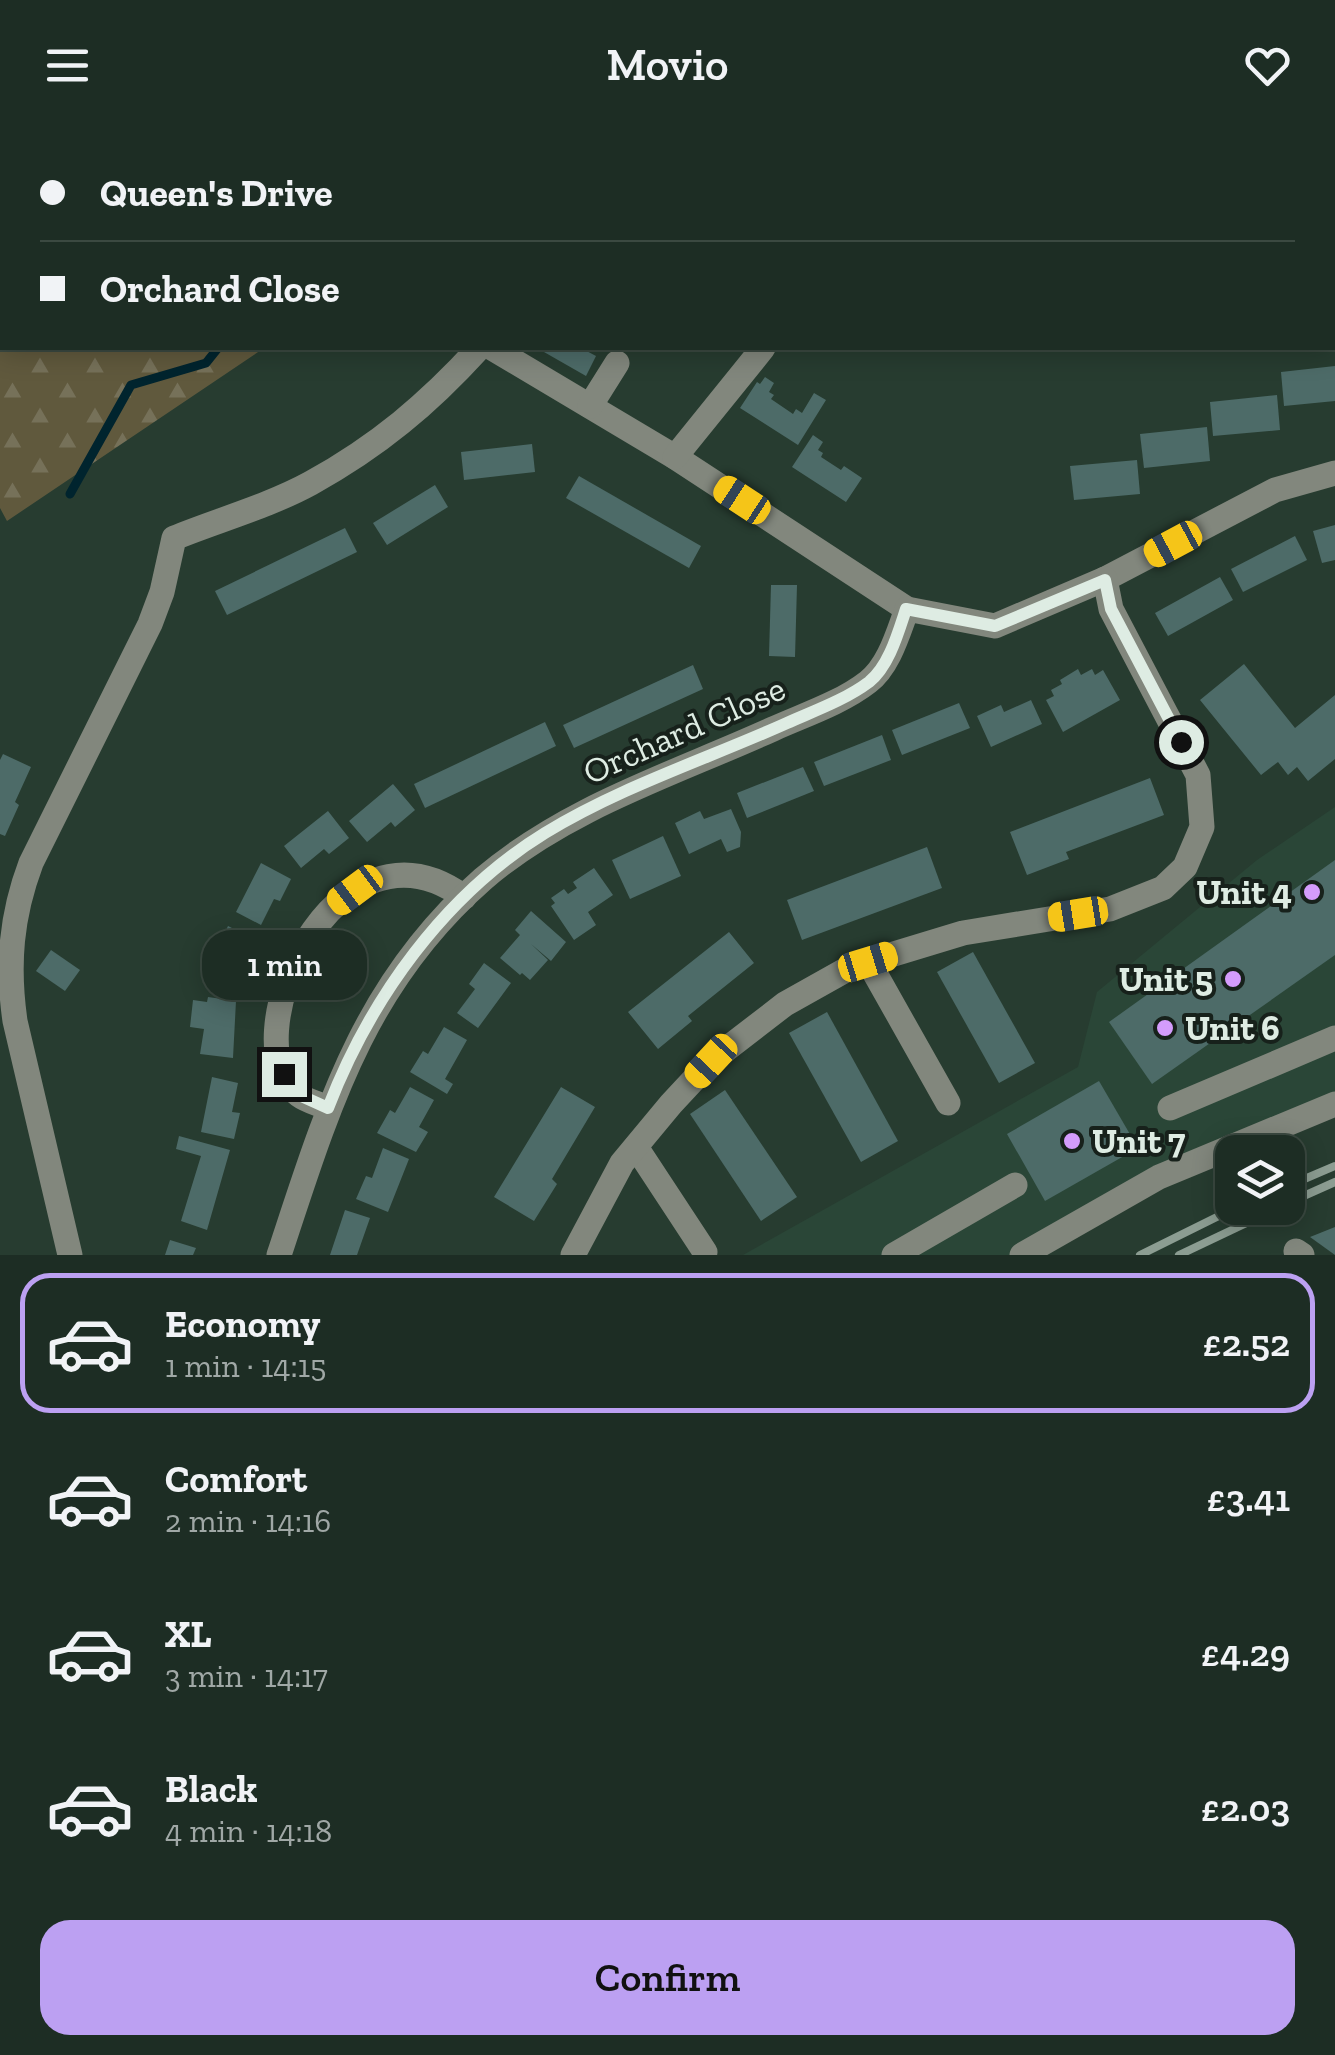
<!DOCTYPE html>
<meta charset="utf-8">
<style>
:root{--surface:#1d2d24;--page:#2a3931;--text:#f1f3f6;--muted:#a0a8a6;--line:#3b4941;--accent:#bca0f2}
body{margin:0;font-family:"Zilla Slab",serif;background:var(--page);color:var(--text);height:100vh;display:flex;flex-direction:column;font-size:38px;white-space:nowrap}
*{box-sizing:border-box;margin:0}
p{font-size:32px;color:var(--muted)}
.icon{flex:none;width:55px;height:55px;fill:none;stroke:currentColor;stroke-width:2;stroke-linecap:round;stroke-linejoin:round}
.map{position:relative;height:1125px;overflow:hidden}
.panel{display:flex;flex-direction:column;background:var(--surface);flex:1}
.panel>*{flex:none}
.banner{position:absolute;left:0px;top:0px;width:1335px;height:220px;box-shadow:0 5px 25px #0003,0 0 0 2px var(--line);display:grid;align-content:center;height:220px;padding:0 40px;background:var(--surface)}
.tools{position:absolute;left:1215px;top:1005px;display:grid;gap:20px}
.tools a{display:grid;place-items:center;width:90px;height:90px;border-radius:20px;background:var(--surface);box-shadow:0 5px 25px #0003,0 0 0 2px var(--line);font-size:50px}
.end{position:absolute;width:45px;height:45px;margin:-22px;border:12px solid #deece3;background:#111;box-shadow:0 0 0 5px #111}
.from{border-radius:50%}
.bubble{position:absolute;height:70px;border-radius:30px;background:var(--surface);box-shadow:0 5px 25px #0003,0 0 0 2px var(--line);font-size:32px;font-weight:600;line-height:70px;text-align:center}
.car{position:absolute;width:30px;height:60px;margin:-30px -15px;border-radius:12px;box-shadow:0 0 8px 2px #0007;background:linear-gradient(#f5c518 24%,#345 0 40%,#f5c518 0 76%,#345 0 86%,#f5c518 0)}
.banner b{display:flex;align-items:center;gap:35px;height:95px;font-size:38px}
.banner b+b{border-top:2px solid var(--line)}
.banner i{width:25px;height:25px;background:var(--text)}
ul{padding:18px 0 0;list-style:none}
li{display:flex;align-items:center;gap:30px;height:140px;margin:0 20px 15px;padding:0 20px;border:5px solid transparent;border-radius:30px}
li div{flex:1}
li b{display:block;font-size:38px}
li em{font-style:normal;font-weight:600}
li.on{border-color:var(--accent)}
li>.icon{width:90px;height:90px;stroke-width:1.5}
.button{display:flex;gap:20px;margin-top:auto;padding:20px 40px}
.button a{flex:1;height:115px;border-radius:30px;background:var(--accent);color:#111;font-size:40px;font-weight:600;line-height:115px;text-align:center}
header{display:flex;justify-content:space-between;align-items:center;height:130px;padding:0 40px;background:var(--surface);font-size:45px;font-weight:600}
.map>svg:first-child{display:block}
.built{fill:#2a4637}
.forest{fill:url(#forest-firs)}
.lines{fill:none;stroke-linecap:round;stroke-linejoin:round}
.stream{stroke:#00242e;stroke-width:9}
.building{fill:#4d6b68}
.minor{stroke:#82877d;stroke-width:25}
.rail{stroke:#8c9d92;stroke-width:8}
.route{stroke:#deece3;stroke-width:12}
.poi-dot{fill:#d49cfc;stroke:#17211b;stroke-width:4}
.labels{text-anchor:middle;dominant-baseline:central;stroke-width:8;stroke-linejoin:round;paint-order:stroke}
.street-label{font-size:35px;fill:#deece3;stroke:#17211b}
.poi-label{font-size:35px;font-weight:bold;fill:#deece3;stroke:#17211b;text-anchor:end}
</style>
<header><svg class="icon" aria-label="menu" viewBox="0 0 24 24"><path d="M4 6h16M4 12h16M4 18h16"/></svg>Movio<svg class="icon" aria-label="heart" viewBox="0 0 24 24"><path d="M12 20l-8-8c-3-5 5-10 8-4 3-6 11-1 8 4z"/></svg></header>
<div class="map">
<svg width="1335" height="1125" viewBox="0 0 1335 1125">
<defs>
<pattern id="forest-firs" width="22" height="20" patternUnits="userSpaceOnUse" patternTransform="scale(2.5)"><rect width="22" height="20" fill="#60593d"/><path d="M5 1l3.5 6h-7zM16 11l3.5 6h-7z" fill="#767159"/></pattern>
</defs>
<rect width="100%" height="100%" fill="#273c30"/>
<polygon class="built" points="1335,677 1335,972 1023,1125 743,1125 1078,937 1097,862 1257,730"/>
<g class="forest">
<polygon points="0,0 47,2 2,2 2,218 264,218 7,391 0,378"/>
<polygon points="128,0 402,0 124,2"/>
</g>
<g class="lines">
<g class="stream">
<polyline points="364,2 367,0"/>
<polyline points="70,364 131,255 206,233 218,218"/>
</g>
</g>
<g class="building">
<polygon points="537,218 581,218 596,226 586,246"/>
<polygon points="1335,236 1335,271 1284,276 1281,242"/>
<polygon points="765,247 774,253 769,262 774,265 771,269 793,284 796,279 802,283 814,263 826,270 798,315 740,278 757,252 760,254"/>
<polygon points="1277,265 1280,300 1213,306 1210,272"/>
<polygon points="1207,297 1210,331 1144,338 1140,304"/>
<polygon points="813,305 823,312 818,320 823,323 821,327 841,340 844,336 862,348 846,372 792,337"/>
<polygon points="532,314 535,342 464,350 461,322"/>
<polygon points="1137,330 1140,364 1074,370 1070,336"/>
<polygon points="579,346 701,416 689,438 566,368"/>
<polygon points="435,355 448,377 387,415 373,393"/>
<polygon points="1335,395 1335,430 1322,433 1313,401"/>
<polygon points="345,398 357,422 227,485 215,461"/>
<polygon points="1295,406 1307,430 1243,462 1231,439"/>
<polygon points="1220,447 1233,470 1168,506 1155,483"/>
<polygon points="771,455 797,455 795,527 769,526"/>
<polygon points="1244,534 1295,598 1335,565 1335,629 1308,651 1297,637 1288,645 1278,632 1261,645 1200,570"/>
<polygon points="693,535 703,559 574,618 563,595"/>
<polygon points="1078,539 1081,545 1092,539 1095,545 1103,540 1120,570 1063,602 1046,570 1054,566 1051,560 1062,554 1060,550"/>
<polygon points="1031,570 1042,594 991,617 977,586 1001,575 1004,582"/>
<polygon points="959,573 970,598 902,625 892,600"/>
<polygon points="545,592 556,616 425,678 414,654"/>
<polygon points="882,605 891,630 824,656 814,632"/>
<polygon points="3,624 31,637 15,672 19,675 5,706 0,704 0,630"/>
<polygon points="803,637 814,661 747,688 737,663"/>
<polygon points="1150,648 1164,685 1066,722 1069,729 1027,745 1010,702"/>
<polygon points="393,654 415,680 395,697 391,692 367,712 349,691"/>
<polygon points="731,679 741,702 740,717 727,722 721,709 689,724 675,693 700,681 704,689"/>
<polygon points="328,681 349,708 329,724 324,719 301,738 284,716"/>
<polygon points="663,706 681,746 630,769 612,730"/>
<polygon points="927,717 942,758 802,810 787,770"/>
<polygon points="1335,730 1335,825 1152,954 1109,892"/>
<polygon points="261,733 291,749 280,771 274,769 261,795 236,782"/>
<polygon points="594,738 613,765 588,782 596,795 574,810 551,776 555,773 551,768 564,759 568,764 577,758 573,752"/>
<polygon points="531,781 566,812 551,831 531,814 548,830 530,850 522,843 520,845 500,828 520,805 515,800"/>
<polygon points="228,796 252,808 240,835 245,838 234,861 204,846"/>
<polygon points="729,802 754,833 688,886 692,891 658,919 628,882"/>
<polygon points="51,820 80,840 65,861 36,841"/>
<polygon points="973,822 1035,933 999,953 937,842"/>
<polygon points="484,833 511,853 478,898 457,883 475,859 469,854"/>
<polygon points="208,867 236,871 233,928 200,924 204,899 190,897 193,870 207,872"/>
<polygon points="827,882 898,1011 861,1032 789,903"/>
<polygon points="444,897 467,910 445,949 453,954 447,964 410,942 423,921 428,924"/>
<polygon points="212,947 238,953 232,982 240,983 234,1009 201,1002"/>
<polygon points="1099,951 1138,1018 1045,1071 1007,1004"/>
<polygon points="410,957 434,970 419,997 428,1002 416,1022 377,1003 390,980 395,983"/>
<polygon points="561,957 595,977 552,1049 557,1054 534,1091 494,1067"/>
<polygon points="725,960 797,1067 761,1091 690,984"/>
<polygon points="179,1006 230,1020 207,1100 181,1091 201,1026 176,1019"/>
<polygon points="383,1018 409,1029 388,1082 356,1069 366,1046 372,1048"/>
<polygon points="345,1080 370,1088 357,1125 330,1125"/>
<polygon points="1335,1097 1335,1125 1310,1107"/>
<polygon points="170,1110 196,1118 193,1125 165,1125"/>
</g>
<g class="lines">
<g class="minor">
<polyline points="602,0 606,2"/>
<polyline points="942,2 944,0"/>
<polyline points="492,218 675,327 907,479 995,496 1105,449 1275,360 1335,343"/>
<polyline points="590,276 617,233"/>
<polyline points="675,327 763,218"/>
<polyline points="868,831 948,973"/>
<path d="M 328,978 C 319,974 307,971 299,965 C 228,915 334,672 464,767"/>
<polyline points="1170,978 1335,908"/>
<polyline points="636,1017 705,1122"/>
<polyline points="1296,1121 1302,1125"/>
<path d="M 70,1125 L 15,891 C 7,835 11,786 31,733 L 150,494 L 162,462 L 174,408 C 218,390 269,376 311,353 C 378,316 428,274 479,218"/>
<path d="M 279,1125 C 327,980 363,854 483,749 C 567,677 674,644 773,599 C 804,585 841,573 868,552 C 889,536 898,503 907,479"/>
<polyline points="573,1125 622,1033 671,974 711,931 785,874 851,837 963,803 1110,779 1163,758 1185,737 1202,697 1198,645 1111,479 1105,449"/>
<polyline points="894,1125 1015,1055"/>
<polyline points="1022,1125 1159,1047 1335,974"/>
</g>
<g class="rail">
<polyline points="1288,1056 1335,1036"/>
<polyline points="1288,1073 1335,1052"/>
<polyline points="1140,1125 1235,1078"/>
<polyline points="1179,1125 1278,1078"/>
</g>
</g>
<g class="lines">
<path class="route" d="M 284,944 L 297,964 L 328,978 C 370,869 444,765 545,703 C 620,657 707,629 787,593 C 814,581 845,570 869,552 C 889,536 898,503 906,479 L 995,496 L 1105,450 L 1111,479 L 1181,612"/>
</g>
<g class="poi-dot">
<circle cx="1312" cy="762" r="10"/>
<circle cx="1233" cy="849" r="10"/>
<circle cx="1165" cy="898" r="10"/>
<circle cx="1072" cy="1011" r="10"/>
</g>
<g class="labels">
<g class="street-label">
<text transform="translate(684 600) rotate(-24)">Orchard Close</text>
</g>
<g class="poi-label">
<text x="1292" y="762">Unit 4</text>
<text x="1213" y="849">Unit 5</text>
<text x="1185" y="898" text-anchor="start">Unit 6</text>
<text x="1092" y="1011" text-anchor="start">Unit 7</text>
</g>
</g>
</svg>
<div class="tools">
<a><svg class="icon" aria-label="layers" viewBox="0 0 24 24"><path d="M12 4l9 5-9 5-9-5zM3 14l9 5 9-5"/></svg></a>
</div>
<i class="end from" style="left:1181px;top:612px"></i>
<i class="end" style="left:284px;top:944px"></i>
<div class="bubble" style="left:202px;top:800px;width:165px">1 min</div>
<i class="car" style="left:742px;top:370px;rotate:303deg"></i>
<i class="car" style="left:1173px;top:414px;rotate:242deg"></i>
<i class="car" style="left:355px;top:760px;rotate:233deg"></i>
<i class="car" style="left:1078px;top:784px;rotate:261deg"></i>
<i class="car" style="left:868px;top:832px;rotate:73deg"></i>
<i class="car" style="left:711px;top:931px;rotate:223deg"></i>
<div class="banner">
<b><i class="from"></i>Queen's Drive</b>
<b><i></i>Orchard Close</b>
</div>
</div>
<section class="panel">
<ul>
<li class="on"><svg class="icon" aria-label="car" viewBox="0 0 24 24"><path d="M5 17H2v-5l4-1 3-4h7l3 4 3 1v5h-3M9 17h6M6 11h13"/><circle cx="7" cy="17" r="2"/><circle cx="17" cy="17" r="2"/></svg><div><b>Economy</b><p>1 min · 14:15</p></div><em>£2.52</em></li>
<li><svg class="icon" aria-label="car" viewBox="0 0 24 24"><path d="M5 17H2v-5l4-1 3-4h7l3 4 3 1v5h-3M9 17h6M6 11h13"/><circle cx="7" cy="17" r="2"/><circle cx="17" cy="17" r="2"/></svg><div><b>Comfort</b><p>2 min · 14:16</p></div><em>£3.41</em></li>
<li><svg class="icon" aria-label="car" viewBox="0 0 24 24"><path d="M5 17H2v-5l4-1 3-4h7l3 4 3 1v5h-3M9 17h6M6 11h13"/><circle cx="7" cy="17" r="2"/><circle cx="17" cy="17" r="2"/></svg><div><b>XL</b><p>3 min · 14:17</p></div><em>£4.29</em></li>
<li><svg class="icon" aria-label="car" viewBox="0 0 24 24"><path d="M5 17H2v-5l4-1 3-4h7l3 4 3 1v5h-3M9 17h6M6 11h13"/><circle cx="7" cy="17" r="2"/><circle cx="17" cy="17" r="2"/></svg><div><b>Black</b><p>4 min · 14:18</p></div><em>£2.03</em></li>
</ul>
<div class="button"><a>Confirm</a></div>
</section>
